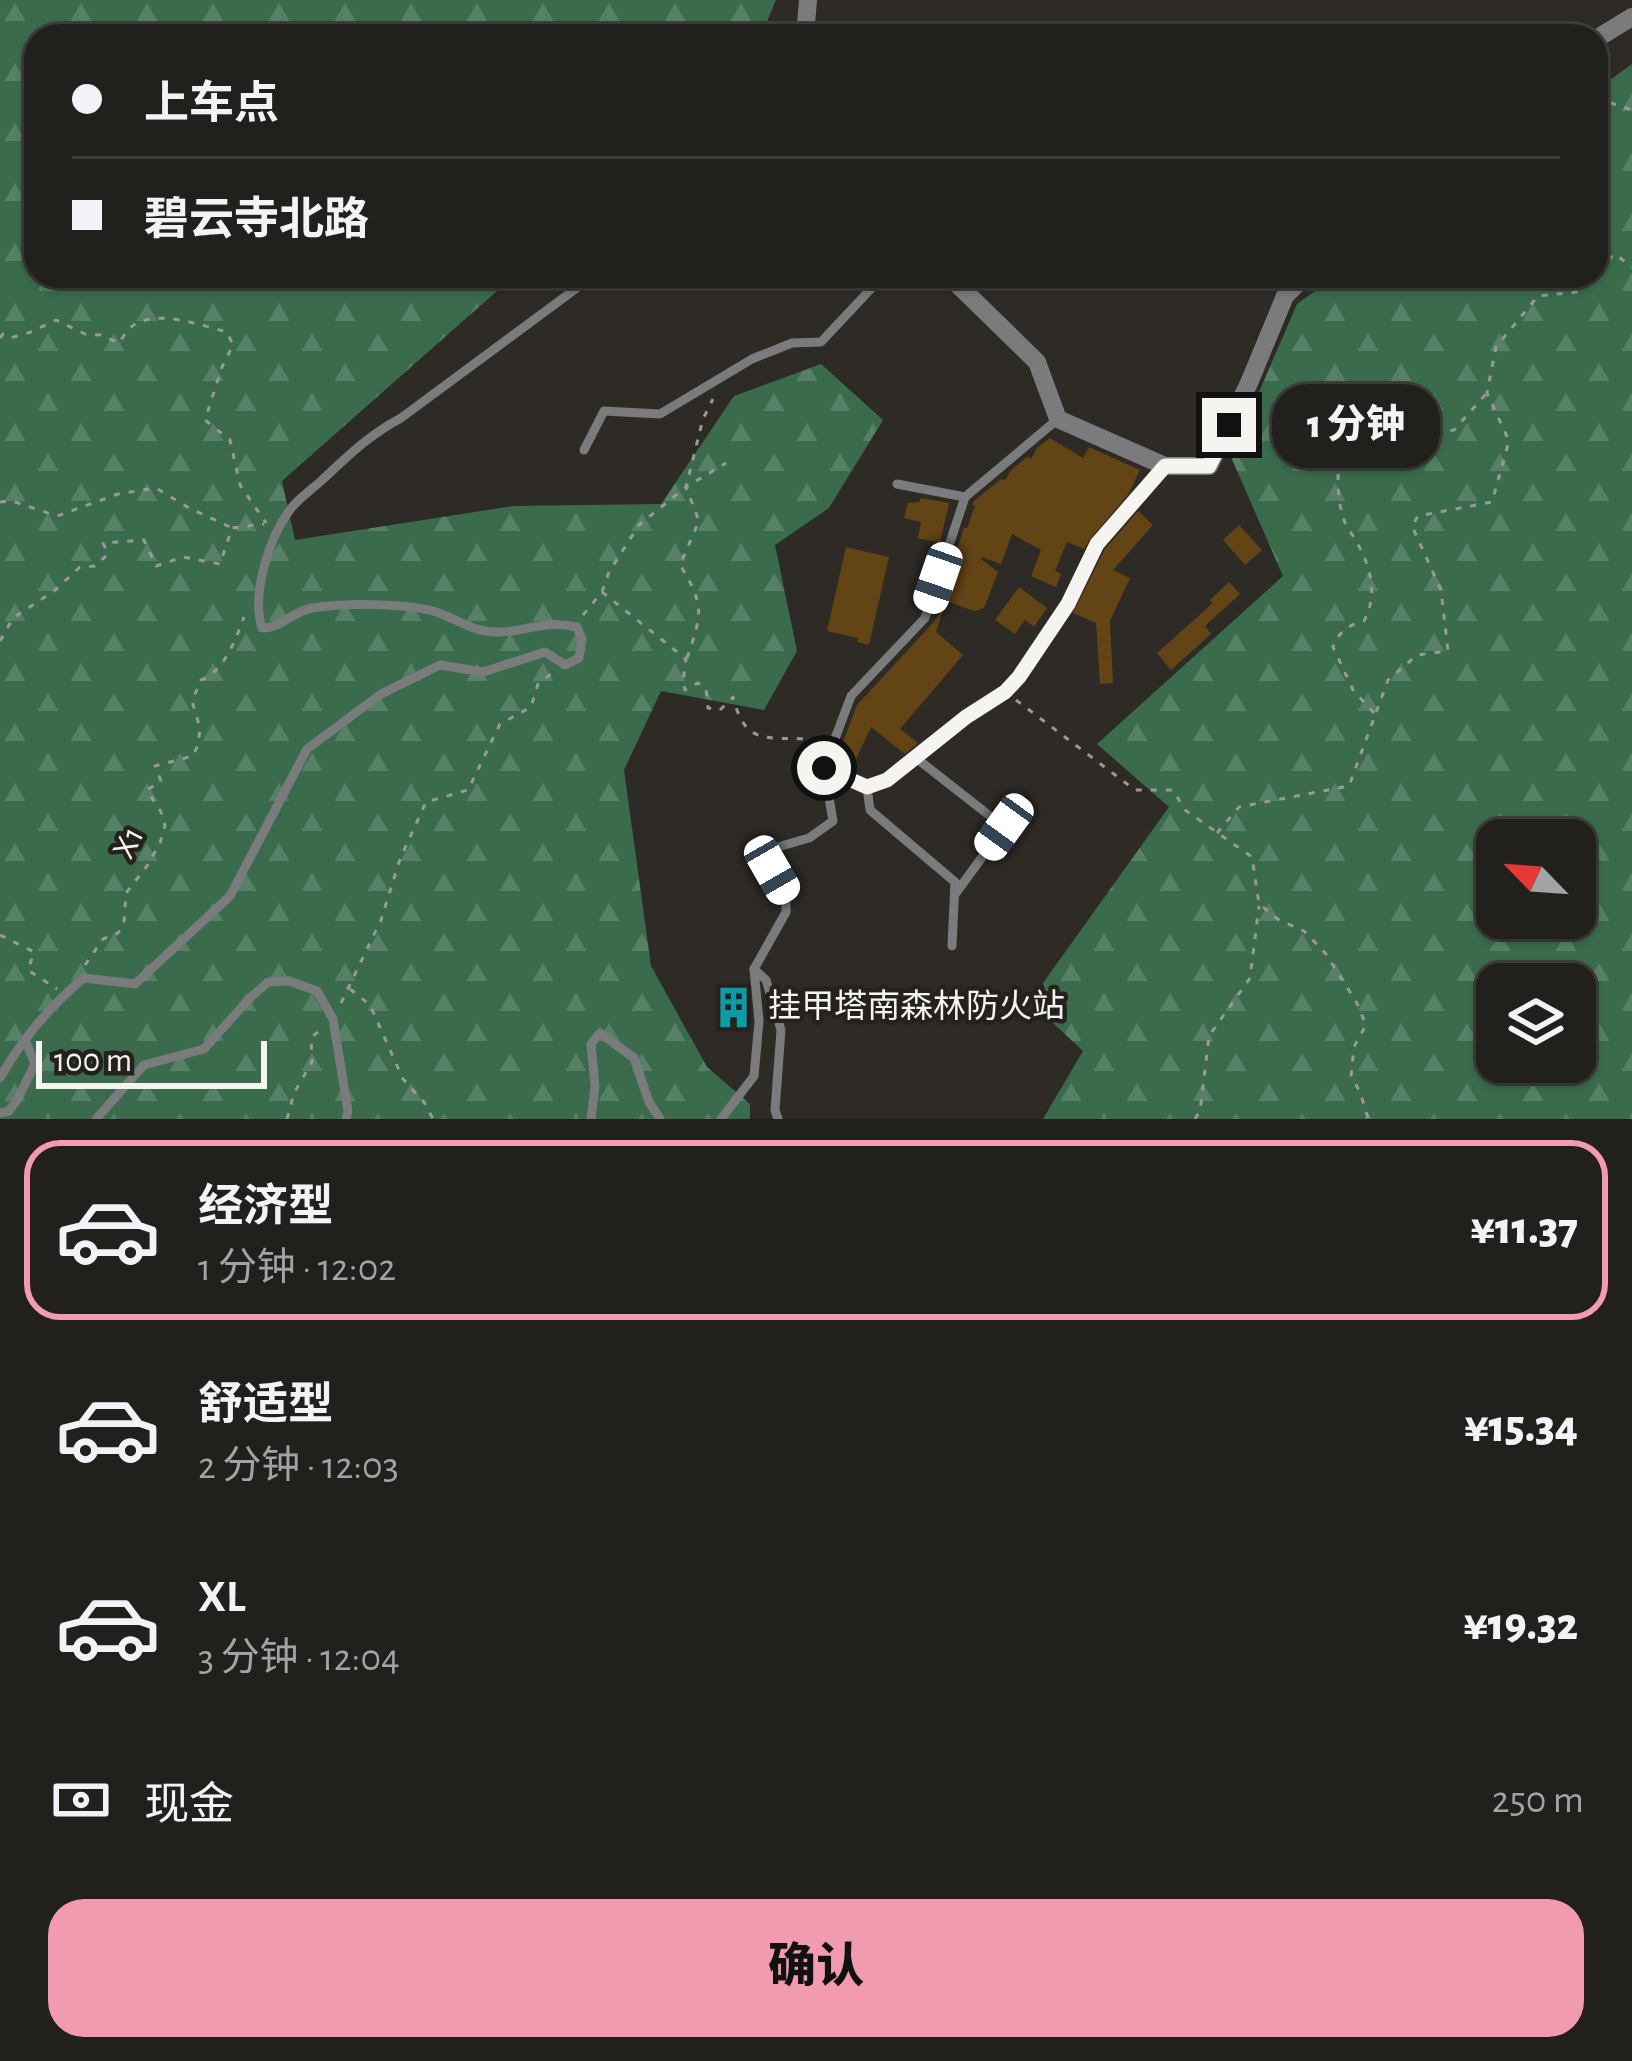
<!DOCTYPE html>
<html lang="zh">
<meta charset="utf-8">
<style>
:root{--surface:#22201d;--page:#2a2826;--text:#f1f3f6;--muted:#a2a3a4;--line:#3f3e3b;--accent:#f29ab0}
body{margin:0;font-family:"Alegreya Sans","Noto Sans SC",sans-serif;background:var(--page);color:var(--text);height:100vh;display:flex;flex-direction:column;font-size:45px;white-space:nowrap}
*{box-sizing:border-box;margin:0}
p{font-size:39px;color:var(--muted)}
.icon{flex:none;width:66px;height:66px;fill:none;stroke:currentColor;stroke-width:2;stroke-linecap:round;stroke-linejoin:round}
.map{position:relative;height:1119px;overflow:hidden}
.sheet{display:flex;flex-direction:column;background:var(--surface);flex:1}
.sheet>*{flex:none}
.banner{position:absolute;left:24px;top:24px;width:1584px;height:264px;border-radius:36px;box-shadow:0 3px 9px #0004,0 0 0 3px var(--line);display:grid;align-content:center;height:264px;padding:0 48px;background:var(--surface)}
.needle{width:78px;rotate:295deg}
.tools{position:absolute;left:1476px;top:819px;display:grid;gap:24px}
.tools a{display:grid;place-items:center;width:120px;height:120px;border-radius:24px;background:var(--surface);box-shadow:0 3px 9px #0004,0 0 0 3px var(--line);font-size:60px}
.scale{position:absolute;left:36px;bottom:30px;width:231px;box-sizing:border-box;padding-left:12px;border:6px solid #f6f4f1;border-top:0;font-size:33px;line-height:42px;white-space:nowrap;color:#f6f4f1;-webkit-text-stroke:9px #25221e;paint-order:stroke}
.end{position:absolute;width:54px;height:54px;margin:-27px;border:15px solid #f6f4f1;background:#111;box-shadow:0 0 0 6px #111}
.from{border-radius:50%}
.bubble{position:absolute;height:84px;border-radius:36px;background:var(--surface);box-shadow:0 3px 9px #0004,0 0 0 3px var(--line);font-size:39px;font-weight:800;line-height:84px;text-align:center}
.car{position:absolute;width:36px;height:72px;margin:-36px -18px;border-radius:15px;box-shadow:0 0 9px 3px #0007;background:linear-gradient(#fff 24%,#345 0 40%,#fff 0 76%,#345 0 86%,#fff 0)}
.banner b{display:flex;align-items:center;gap:42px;height:114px;font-size:45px}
.banner b+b{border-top:3px solid var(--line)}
.banner i{width:30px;height:30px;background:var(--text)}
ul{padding:21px 0 0;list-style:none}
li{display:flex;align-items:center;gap:36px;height:180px;margin:0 24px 18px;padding:0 24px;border:6px solid transparent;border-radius:36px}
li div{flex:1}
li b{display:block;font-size:45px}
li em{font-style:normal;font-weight:800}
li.on{border-color:var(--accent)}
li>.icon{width:108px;height:108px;stroke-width:1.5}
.pay{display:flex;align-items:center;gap:30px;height:132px;padding:0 48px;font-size:45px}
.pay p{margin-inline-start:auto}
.action{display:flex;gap:24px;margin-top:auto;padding:24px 48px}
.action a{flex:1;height:138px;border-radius:36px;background:var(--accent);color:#111;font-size:48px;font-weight:800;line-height:138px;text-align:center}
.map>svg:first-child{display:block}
.forest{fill:url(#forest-firs);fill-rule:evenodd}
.building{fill:#624415}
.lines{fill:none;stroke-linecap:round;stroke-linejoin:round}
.path{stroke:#9b9995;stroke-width:3;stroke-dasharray:6 9;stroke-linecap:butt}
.service{stroke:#7a7b7d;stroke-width:9}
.minor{stroke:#7a7b7d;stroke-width:18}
.route{stroke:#f6f4f1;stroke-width:15}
.labels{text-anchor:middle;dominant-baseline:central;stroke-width:9;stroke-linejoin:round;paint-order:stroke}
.street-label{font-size:33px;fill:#f6f4f1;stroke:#25221e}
.poi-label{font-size:33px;fill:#f6f4f1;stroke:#25221e;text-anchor:start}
</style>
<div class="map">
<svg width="1632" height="1119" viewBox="0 0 1632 1119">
<defs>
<pattern id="forest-firs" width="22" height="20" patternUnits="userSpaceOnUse" patternTransform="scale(3)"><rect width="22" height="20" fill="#396b4c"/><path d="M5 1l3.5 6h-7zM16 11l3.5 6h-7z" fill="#568166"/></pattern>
</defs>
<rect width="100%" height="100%" fill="#2e2b27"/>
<g class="forest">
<polygon points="0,0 776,0 761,36 36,36 36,276 514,276 282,481 295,540 513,506 661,504 734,396 821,364 883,420 829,508 775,545 797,651 764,710 661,691 624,770 651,966 707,1067 750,1104 750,1119 0,1119"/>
<path d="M 1632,64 L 1632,1119 L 1043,1119 L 1083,1051 L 1053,1023 L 1043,983 L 1169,807 L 1097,744 L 1283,576 L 1231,457 L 1297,304 L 1336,276 L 1596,276 L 1596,90 ZM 1497,840 L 1575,840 L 1575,918 L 1497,918 ZM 1497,984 L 1575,984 L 1575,1062 L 1497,1062 Z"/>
</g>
<g class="building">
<polygon points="1050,438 1083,458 1089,447 1140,470 1128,495 1090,539 1084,549 1067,542 1055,571 1061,574 1056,587 1031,576 1041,550 1012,534 1001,564 982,557 981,559 998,572 984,608 974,611 941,599 964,528 967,528 975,506 972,505 974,501 1001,479 1005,480 1011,470 1027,457 1031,459 1037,448"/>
<polygon points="921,498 949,503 940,543 918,538 921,522 904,518 908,503 919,502"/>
<polygon points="1138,511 1153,525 1113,570 1130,578 1110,621 1113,683 1100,684 1096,623 1073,613 1105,549"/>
<polygon points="1239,525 1262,550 1245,565 1223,540"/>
<polygon points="846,547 889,557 869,645 857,642 858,638 827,631"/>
<polygon points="1229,582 1240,594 1205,626 1211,634 1171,670 1157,653 1213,603 1210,600"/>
<polygon points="1019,587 1047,608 1034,627 1025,620 1015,634 995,620"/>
<polygon points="944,607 936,632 963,655 900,729 918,743 905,754 871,727 856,759 848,756 845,761 837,758 857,705 932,624"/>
<polygon points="745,989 750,1017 723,1027 716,997"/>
</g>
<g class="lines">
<g class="path">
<polyline points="1596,98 1632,110"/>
<polyline points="1596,269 1615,254 1632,267"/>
<path d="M 0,338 L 3,334 L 10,338 L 31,332 L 56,320 L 85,334 L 101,335 L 119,343 C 121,340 128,329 131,327 C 156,308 200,325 227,332 L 233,345 L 222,367 L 205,420 L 230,440 L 240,485 L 266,523"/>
<polyline points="0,502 12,501 57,516 118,494 156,488 189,508 230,527"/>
<path d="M 602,592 L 686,659 L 683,682 L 685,690 L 698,683 L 706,689 L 708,708 L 720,710 L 733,697 C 745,745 765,737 806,739 L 816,755"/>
<polyline points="583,615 602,592 609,572 639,525 686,487 703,419 713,399"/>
<polyline points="0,641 13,618 54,591 80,567 95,566 108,554 103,543 144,540 156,566 183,557 220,564 232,528 264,524"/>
<path d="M 687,658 C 702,614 705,605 680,565 L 699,521 L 686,487 L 726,463"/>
<polyline points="1016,700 1135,790 1173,790 1185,810 1252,857 1259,904 1279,920 1304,931 1326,954 1357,1003 1366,1025 1354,1047 1351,1076 1360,1092 1368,1118 1372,1119"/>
<path d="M 1374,713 L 1353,690 L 1333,647 C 1339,631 1349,625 1364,621 C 1379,593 1370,565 1355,539 C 1350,531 1344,523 1342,514 C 1338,498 1338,482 1338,466 L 1348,454 L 1379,443 L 1454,430 L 1486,394"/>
<polyline points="1217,833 1239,807 1349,786 1388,680 1417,655 1448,651 1441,590 1412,526 1418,516 1492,502 1509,441 1487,393 1496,347 1538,296 1576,292 1590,276"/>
<polyline points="0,935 34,952 28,970 57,989"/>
<path d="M 85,965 L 103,939 L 118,933 L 124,923 L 126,893 L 147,866 L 160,843 L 165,826 L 161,812 L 147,790 L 161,781 L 155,766 L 193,756 L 198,745 L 200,728 L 192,701 L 201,680 C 225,671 236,638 244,617"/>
<polyline points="350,989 370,1005 403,1079 424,1102 433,1119"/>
<polyline points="341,1003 381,920 400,859 426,802 468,790 500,724 531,707 538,684 551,674"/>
<polyline points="287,1119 294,1093 312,1062 311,1038 321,1029"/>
<polyline points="1195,1119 1200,1111 1209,1036 1250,978 1259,906"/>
</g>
<g class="service">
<polyline points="584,450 604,411 660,414 752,359 792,343 821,342 883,276"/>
<polyline points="897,484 965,497"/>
<polyline points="916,758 1004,827 956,893"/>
<polyline points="824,768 867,787 870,810 955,882 952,946"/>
<polyline points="867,787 887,780 966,717 1005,691 1019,677 1068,604 1097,544 1165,466"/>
<polyline points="754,969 766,980 781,1030 775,1110 778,1119"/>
<path d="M 0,1078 C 21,1041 51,1005 84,978 L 135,984 L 230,896 L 307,749 L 381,694 L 440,665 L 483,672 L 545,652 L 565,665 L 579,658 L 582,639 L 577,627 C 540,619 527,633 495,632 C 472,632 454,617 433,611 C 402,603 344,603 312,608 C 293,611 282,628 262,628 C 251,593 270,534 293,506 C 301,497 312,489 321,481 C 348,456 369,435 401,418 L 593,276"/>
<polyline points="0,1113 9,1111 17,1100 35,1064 26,1042"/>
<polyline points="96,1119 144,1065 204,1049 250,998 268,982 289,981 317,991 333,1019 348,1111 346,1119"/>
<polyline points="591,1119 595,1086 591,1044 600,1033 634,1058 649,1102 660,1119"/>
<polyline points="721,1119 754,1076 759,1021 754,969 786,912 786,894 771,870 771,849 809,838 833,821 824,768 851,696 925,618 965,497 1058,419"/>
</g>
<g class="minor">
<polyline points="805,36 808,0"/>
<polyline points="1596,39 1632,17"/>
<polyline points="949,276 1037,362 1058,419 1165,466 1209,466 1249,383 1285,296 1305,276"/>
</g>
</g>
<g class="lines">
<polyline class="route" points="824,768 867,787 887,780 966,717 1005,692 1019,677 1068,604 1097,544 1165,466 1209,466 1229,425"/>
</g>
<defs>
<symbol id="building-bare" viewBox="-9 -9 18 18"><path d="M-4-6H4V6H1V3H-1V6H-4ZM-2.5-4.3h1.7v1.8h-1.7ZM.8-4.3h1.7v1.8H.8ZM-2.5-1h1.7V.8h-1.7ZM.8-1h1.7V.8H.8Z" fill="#0f9aa8" stroke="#25221e" stroke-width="2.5" paint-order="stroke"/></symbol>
</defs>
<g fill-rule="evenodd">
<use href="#building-bare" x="704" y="978" width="59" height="59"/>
</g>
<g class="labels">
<g class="street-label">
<text transform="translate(129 843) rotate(-63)">X1</text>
</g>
<g class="poi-label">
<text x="768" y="1007">挂甲塔南森林防火站</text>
</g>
</g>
</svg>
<div class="tools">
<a><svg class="needle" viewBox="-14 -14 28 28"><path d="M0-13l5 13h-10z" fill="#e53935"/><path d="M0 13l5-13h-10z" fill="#a2a3a4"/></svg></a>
<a><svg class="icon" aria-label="layers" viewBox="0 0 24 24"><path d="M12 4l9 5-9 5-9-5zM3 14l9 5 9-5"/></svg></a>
</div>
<div class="scale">100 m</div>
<i class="end from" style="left:824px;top:768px"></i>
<i class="end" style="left:1229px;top:425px"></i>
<div class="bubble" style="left:1272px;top:384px;width:168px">1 分钟</div>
<i class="car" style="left:938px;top:578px;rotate:199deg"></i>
<i class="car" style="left:1004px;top:827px;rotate:216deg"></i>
<i class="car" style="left:772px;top:870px;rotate:150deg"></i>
<div class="banner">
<b><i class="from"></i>上车点</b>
<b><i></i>碧云寺北路</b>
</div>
</div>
<section class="sheet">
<ul>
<li class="on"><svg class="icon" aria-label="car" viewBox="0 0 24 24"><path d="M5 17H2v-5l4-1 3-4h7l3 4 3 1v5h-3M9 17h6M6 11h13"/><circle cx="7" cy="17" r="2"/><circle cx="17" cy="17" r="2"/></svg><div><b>经济型</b><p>1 分钟 · 12:02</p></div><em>¥11.37</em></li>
<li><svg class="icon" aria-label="car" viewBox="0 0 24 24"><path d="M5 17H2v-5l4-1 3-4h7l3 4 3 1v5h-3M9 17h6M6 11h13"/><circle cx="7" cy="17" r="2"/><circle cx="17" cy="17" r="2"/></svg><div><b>舒适型</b><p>2 分钟 · 12:03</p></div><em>¥15.34</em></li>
<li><svg class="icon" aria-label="car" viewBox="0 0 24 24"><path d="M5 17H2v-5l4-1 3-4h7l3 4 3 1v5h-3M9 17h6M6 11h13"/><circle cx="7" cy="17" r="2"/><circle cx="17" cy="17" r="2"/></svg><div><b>XL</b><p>3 分钟 · 12:04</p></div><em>¥19.32</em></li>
</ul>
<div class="pay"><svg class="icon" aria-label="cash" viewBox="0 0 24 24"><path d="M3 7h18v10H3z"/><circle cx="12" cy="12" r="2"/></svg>现金<p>250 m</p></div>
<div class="action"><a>确认</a></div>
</section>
